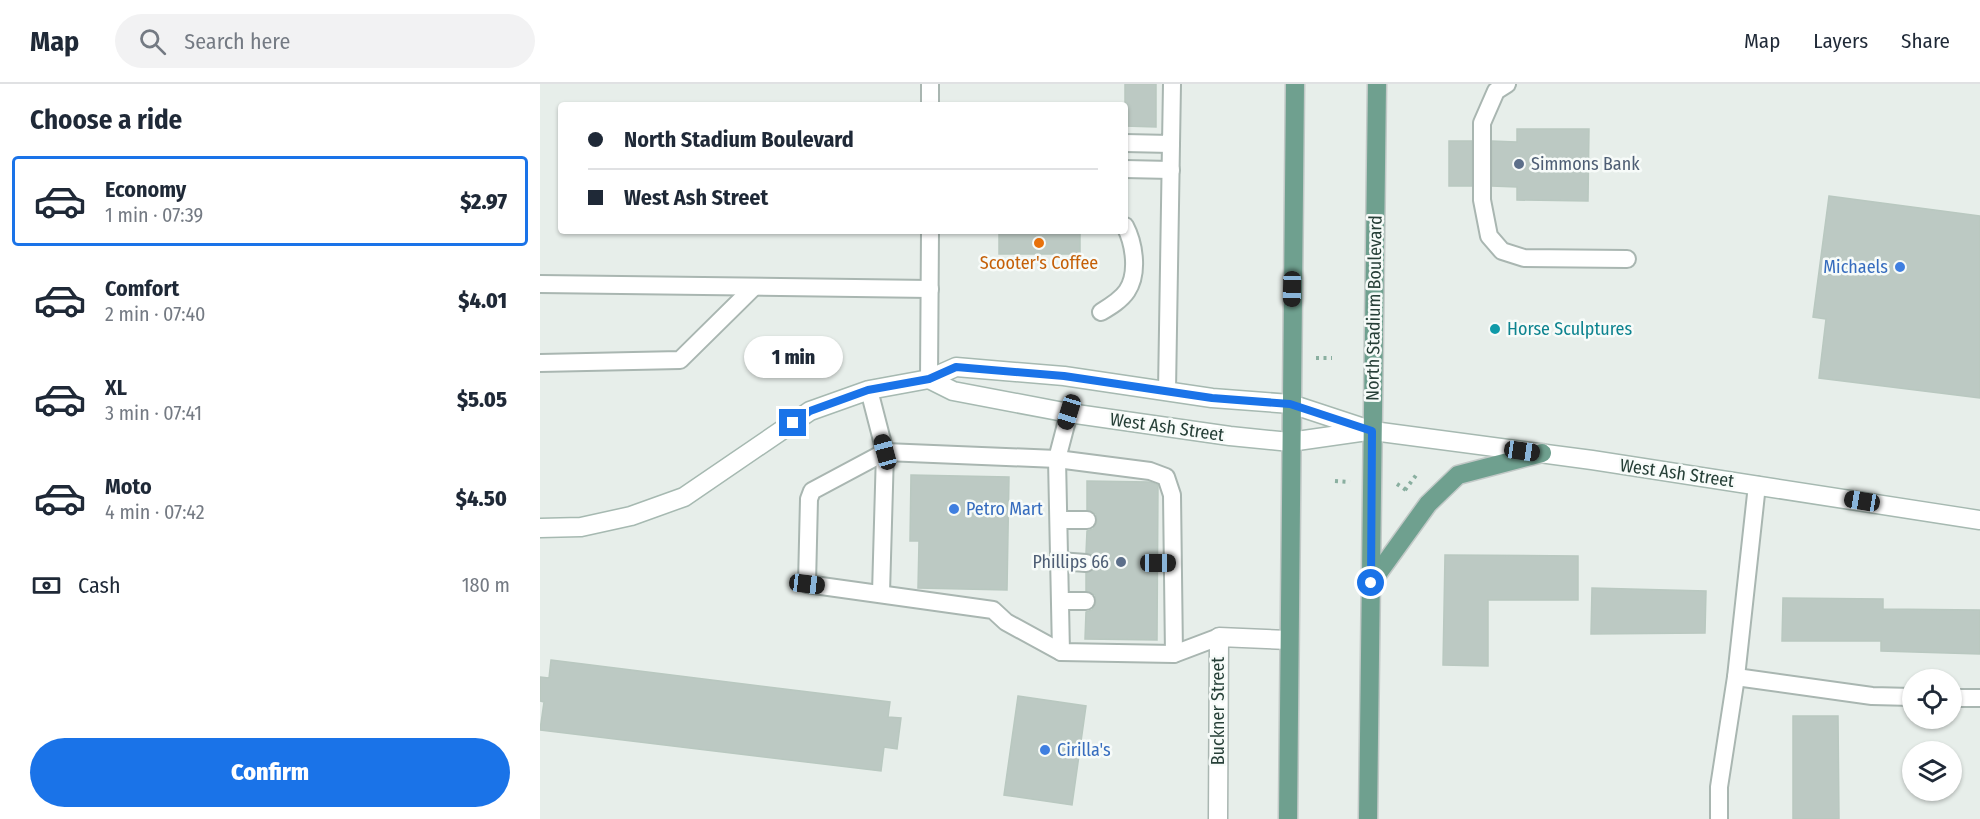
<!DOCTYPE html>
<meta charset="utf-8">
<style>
:root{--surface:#fff;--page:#f2f2f3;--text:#1f2937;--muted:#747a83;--line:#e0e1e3;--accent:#1a73e8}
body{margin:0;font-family:"Fira Sans Condensed",sans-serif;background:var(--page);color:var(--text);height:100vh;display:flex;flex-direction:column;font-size:22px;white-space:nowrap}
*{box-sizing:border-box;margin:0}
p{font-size:20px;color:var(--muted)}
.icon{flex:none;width:33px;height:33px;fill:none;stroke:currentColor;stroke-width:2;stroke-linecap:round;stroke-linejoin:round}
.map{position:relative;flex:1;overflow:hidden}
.side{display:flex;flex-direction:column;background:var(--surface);width:540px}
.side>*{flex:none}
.guide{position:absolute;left:18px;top:18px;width:570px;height:132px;border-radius:6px;box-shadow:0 2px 4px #0004;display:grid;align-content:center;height:132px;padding:0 30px;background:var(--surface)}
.tools{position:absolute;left:1362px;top:585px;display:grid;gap:12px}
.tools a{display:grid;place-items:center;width:60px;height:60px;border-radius:50%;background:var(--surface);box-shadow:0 2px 4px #0004;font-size:30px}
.end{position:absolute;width:27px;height:27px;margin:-14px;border:8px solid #1a73e8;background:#fff;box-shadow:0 0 0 3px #fff}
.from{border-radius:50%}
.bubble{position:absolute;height:42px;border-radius:21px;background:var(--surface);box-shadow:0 2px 4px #0004;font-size:20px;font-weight:800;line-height:42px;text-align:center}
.car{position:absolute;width:18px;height:36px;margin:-18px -9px;border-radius:8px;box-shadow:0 0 4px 2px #0007;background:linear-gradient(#222 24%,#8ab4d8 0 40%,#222 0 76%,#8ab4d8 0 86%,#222 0)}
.guide b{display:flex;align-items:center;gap:21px;height:57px;font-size:22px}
.guide b+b{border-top:2px solid var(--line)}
.guide i{width:15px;height:15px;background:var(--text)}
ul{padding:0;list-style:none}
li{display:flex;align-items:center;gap:18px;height:90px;margin:0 12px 9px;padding:0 18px;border:3px solid transparent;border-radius:6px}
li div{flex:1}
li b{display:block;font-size:22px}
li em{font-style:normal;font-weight:800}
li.selected{border-color:var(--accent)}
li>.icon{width:54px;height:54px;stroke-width:1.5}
h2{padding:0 30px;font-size:27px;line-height:72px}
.pay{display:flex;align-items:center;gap:15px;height:66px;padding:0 30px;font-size:22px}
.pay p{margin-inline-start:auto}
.primary-button{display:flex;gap:12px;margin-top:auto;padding:12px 30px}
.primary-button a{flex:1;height:69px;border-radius:36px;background:var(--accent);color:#fff;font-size:24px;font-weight:800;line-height:69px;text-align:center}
header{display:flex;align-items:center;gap:36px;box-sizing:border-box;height:84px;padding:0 30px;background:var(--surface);border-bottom:2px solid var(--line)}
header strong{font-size:28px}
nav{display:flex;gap:33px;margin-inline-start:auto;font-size:21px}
.search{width:420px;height:54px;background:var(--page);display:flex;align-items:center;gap:15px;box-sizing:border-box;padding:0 21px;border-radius:33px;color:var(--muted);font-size:22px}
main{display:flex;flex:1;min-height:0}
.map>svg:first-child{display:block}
.building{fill:#bcc9c3;stroke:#b9c8c0;stroke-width:1.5}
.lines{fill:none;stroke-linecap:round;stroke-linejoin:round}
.lane-casing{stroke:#a9b6b1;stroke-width:20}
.street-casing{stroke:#a9b6b1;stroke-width:21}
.secondary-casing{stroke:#a6b9b1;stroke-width:21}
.primary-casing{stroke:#c2c9c7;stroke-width:21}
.path{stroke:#8aafa0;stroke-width:4;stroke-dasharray:3 4.5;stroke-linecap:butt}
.lane{stroke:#fff;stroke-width:16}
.street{stroke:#fff;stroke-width:18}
.secondary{stroke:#fff;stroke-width:18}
.primary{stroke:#6fa08f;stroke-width:18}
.route{stroke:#1a73e8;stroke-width:8}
.service-dot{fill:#5c6f8a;stroke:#f7fbf9;stroke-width:2}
.food-dot{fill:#e8710a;stroke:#f7fbf9;stroke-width:2}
.shop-dot{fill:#3f7fe0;stroke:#f7fbf9;stroke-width:2}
.culture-dot{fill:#0f9aa8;stroke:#f7fbf9;stroke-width:2}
.labels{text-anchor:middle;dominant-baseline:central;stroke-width:5;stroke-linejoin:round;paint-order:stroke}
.service-label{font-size:18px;fill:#4e5e75;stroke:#f7fbf9;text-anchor:start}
.food-label{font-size:18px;fill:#c56008;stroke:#f7fbf9}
.shop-label{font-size:18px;fill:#366cbe;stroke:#f7fbf9;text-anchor:start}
.street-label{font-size:18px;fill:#263f37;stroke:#f7fbf9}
.culture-label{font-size:18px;fill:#0d838f;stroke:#f7fbf9;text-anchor:start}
</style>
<header>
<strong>Map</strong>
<div class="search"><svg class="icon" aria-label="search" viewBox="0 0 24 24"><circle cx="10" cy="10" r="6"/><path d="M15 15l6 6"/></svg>Search here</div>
<nav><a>Map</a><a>Layers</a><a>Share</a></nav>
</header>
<main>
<section class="side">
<h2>Choose a ride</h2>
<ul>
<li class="selected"><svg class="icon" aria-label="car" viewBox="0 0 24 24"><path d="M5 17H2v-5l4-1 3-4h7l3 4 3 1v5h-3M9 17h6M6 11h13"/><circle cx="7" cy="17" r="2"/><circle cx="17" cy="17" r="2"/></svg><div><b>Economy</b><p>1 min · 07:39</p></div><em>$2.97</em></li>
<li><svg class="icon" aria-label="car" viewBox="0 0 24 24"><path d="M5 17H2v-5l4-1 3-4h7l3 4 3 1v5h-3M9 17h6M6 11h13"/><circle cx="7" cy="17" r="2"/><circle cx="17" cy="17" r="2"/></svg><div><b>Comfort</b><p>2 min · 07:40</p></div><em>$4.01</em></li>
<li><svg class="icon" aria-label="car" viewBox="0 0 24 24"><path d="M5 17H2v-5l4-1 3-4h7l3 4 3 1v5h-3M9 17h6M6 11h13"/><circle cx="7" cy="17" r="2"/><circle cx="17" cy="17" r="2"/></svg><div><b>XL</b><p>3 min · 07:41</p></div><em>$5.05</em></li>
<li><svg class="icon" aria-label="car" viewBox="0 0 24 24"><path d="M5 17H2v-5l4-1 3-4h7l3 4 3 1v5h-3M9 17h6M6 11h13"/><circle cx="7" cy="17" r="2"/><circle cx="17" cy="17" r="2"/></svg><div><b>Moto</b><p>4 min · 07:42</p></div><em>$4.50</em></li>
</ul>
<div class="pay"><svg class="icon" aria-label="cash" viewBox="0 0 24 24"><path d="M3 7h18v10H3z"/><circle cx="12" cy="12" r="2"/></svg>Cash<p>180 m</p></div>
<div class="primary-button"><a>Confirm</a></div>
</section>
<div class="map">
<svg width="1440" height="735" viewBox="0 0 1440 735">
<rect width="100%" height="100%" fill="#e7eeea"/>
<g class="building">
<polygon points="585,0 616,0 616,43 585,42"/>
<polygon points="977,45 1049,45 1048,117 977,116 977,103 952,102 952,57 977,58"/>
<rect x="909" y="57" width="23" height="45"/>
<polygon points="1289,112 1440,132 1440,314 1279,294 1286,235 1273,233"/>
<rect x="459" y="147" width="81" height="23"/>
<polygon points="371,391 469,393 467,506 378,504 379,457 370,457"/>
<polygon points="547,397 610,398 618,401 617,556 545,555 546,528 552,526 556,518 555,511 546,507 546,489 554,485 556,479 552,471 546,469 547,447 553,445 557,437 556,430 547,426"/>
<polygon points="905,471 1038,472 1038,516 948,516 948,582 903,581"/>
<polygon points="1052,504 1166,507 1165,549 1051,550"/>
<polygon points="1243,514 1343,515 1343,525 1440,526 1440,570 1341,567 1341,557 1242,557"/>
<polygon points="11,576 350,618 348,633 361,634 357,665 344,663 341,687 0,646 4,618 0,617 0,593 9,594"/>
<polygon points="478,612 546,622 532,721 464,711"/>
<polygon points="1253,632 1298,632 1299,735 1253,735"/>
</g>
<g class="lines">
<defs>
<g id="lane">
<polyline points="390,0 390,21"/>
<polyline points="967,0 956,7 942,39 942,116 949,152 962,167 984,174 1087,175"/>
<polyline points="585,59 631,60 632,0"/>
<polyline points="585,85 631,86"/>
<polyline points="0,200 390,205"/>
<path d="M 561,228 C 571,222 581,216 587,207 C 599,189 594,159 585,142"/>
<polyline points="0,279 140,276 214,203"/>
<polyline points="389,295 390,147"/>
<polyline points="329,306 345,368 341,509"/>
<polyline points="627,307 631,60"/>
<polyline points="529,329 517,375 521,568 634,570 679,553"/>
<polyline points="519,436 547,436"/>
<polyline points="519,477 546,479"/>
<polyline points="520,517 546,517"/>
<polyline points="521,568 466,538 453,526 267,500 269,415 272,407 345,368 517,375 610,387 626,393 632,411 634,570"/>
<polyline points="1196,593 1332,612 1372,613"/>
<polyline points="1412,614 1440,614"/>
<polyline points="1179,735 1179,703 1196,593 1217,401"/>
</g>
<polyline id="street" points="678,735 679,553 748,556"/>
<g id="secondary">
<polyline points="389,295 413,307 529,329 690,352 750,358 827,347"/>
<polyline points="0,444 41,443 91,432 144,413 270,327 329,306 389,295 416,283 524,292 672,314 751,320 833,347 1052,376 1440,436"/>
</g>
<g id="primary">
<polyline points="831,499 888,420 918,391 1002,369"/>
<polyline points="748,735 755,0"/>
<polyline points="828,735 837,0"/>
</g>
</defs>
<use href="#lane" class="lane-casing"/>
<use href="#street" class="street-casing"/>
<use href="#secondary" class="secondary-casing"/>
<use href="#primary" class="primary-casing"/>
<g class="path">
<polyline points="776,274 792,274"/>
<polyline points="795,397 810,398"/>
<polyline points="857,400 869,408"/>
<polyline points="865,406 877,390"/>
</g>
<use href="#lane" class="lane"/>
<use href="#street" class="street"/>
<use href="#secondary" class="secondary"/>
<use href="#primary" class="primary"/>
</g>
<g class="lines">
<polyline class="route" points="253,339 270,327 328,306 389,295 416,283 524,292 672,314 750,320 832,347 831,499"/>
</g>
<g class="service-dot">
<circle cx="979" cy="80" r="6"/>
<circle cx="581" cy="478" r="6"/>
</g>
<circle class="food-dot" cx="499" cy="159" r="6"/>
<g class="shop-dot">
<circle cx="1360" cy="183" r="6"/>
<circle cx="414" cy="425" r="6"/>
<circle cx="505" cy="666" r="6"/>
</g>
<circle class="culture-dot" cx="955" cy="245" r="6"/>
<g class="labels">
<g class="service-label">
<text x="991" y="80">Simmons Bank</text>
<text x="569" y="478" text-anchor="end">Phillips 66</text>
</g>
<g class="food-label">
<text x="499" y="179">Scooter's Coffee</text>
</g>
<g class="shop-label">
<text x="1348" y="183" text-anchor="end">Michaels</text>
<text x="426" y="425">Petro Mart</text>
<text x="517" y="666">Cirilla's</text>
</g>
<g class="street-label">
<text transform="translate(834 224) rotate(-89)">North Stadium Boulevard</text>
<text transform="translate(627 343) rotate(8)">West Ash Street</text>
<text transform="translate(1137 389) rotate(8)">West Ash Street</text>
<text transform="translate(678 627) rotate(-90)">Buckner Street</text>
</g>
<g class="culture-label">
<text x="967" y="245">Horse Sculptures</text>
</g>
</g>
</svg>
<div class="tools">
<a><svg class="icon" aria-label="locate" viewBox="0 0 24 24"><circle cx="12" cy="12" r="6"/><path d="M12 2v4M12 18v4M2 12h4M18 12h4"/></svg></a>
<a><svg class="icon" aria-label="layers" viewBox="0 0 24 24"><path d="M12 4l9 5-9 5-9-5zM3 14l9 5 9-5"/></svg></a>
</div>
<i class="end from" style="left:831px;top:499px"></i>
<i class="end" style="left:253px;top:339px"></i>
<div class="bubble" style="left:204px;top:252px;width:99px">1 min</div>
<i class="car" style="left:752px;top:205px;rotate:181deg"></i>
<i class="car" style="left:529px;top:328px;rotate:197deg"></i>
<i class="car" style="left:982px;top:367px;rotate:98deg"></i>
<i class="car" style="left:345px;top:368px;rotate:345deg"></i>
<i class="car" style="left:1322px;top:417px;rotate:279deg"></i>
<i class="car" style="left:618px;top:479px;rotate:90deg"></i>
<i class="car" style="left:267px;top:500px;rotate:97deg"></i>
<div class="guide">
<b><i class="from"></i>North Stadium Boulevard</b>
<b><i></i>West Ash Street</b>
</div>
</div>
</main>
